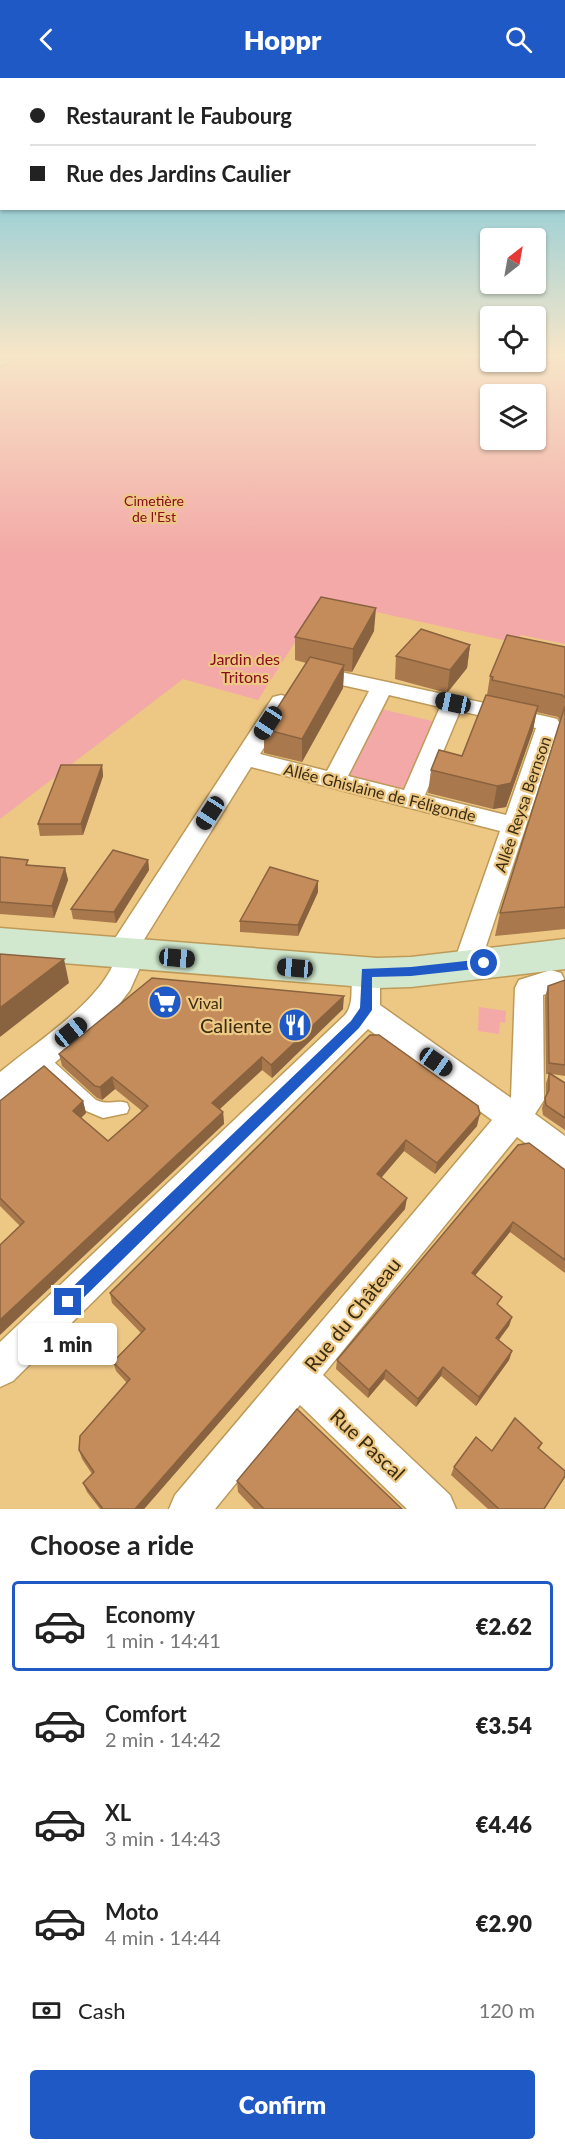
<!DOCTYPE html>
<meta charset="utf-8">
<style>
:root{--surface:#fff;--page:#f6f6f6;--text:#222;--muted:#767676;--line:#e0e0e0;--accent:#1f59c6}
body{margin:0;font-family:Lato,sans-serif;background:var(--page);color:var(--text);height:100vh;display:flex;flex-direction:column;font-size:22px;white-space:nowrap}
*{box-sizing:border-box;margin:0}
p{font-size:20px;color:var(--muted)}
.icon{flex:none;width:33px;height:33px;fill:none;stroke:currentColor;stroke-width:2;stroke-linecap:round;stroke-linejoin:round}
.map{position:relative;height:1431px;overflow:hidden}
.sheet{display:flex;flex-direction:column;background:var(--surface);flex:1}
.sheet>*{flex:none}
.hud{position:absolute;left:0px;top:0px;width:566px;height:132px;box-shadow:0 2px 4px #0004;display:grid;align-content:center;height:132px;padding:0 30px;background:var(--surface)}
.needle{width:39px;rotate:31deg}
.fabs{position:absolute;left:480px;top:150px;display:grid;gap:12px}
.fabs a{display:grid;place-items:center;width:66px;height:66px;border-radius:6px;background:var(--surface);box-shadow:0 2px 4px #0004;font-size:30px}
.end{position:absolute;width:27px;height:27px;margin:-14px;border:8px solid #1f59c6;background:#fff;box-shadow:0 0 0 3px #fff}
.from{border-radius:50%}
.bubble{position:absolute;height:42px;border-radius:6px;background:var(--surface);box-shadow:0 2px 4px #0004;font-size:20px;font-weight:800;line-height:42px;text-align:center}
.car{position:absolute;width:18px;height:36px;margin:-18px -9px;border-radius:8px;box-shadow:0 0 4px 2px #0007;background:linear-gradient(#222 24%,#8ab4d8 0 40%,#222 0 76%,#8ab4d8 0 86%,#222 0)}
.hud b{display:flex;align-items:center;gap:21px;height:57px;font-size:22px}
.hud b+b{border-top:2px solid var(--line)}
.hud i{width:15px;height:15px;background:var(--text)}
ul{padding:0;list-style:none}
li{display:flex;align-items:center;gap:18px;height:90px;margin:0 12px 9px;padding:0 18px;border:3px solid transparent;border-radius:6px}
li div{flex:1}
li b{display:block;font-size:22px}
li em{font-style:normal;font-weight:800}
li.active{border-color:var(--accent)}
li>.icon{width:54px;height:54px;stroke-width:1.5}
h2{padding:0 30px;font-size:27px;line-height:72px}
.pay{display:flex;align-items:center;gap:15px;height:66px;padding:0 30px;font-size:22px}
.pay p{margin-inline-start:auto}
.primary-button{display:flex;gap:12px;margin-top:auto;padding:12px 30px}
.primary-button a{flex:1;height:69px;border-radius:6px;background:var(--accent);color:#fff;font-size:24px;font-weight:800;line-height:69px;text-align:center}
header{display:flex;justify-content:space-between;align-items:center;height:78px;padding:0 30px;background:var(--accent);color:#fff;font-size:27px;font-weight:800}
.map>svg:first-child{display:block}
.green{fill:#f3a9a7;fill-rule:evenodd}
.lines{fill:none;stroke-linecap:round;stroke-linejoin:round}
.lane-casing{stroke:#be9a58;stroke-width:3}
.street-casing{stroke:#be9a58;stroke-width:3}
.secondary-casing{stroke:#be9a58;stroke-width:3}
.lane{fill:#fff;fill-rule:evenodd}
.street{fill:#fff;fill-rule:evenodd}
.secondary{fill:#d1e8ce;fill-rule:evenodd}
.wall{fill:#a9784d}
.shaded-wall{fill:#89623f}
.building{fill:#c48c5a;stroke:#89623f;stroke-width:1.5}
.route{fill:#1f59c6}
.labels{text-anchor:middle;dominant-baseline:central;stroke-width:4.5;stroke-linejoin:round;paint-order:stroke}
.far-park-label{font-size:14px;fill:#890d20;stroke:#edc784}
.park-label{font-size:16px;fill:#890d20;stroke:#edc784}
.street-label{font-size:16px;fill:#3c2d11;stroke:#edc784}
.poi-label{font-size:16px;fill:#3c2d11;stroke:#edc784;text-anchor:start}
.near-poi-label{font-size:20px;fill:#3c2d11;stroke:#edc784;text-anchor:end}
.near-street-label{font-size:20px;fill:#3c2d11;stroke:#edc784}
</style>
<header><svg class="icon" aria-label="back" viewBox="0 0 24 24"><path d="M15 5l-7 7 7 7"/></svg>Hoppr<svg class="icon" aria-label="search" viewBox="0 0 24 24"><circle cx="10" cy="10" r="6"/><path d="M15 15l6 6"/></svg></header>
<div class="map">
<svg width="565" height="1431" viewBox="0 0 565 1431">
<rect width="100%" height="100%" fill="#edc784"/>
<g class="green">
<path d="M 39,276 L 490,276 L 490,284 L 536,284 L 536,276 L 565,276 L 565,566 L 521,557 L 517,565 L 322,522 L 258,622 L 183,601 L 0,741 L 0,290 ZM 490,316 L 536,316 L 536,362 L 490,362 Z"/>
<polygon points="360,626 453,648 422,722 324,697"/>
<polygon points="479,929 506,933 505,945 500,944 499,956 478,953"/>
</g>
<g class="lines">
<defs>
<path id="lane" d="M 39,974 L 44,975 L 96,1022 C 109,1028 115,1021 127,1025 L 129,1030 L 127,1035 L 103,1040 L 84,1032 L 34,985 L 31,980 L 34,975 Z"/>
<g id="street">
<path d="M 313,588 L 549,639 L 557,641 L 560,646 L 477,895 L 467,898 L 457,895 L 453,887 L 500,753 L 251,689 L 140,868 L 146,876 L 130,912 L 112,936 L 11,1022 L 0,1025 L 0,994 C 36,964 95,928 114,885 L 110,884 L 106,876 L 110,868 L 273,619 L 281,617 L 289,619 L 292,624 L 260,676 L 327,693 L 369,613 L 305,599 L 302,594 L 305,589 ZM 389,617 L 440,629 L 404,712 L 348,698 ZM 460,633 L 536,650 L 506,737 L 425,717 Z"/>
<path d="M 366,883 L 376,886 L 380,894 L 380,927 L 511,1020 L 515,910 L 519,902 L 551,892 L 561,895 L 565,903 L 561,911 L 543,917 L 544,1022 L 535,1036 L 565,1058 L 565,1091 L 554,1086 L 517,1059 L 323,1297 L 450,1417 L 456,1431 L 407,1431 L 300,1327 L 215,1431 L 169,1431 L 175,1417 L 492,1042 L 368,951 L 13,1303 L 0,1309 L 0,1264 L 345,937 C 357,922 347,903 356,886 Z"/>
</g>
<g id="secondary">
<polygon points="0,276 25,276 23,280 0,288"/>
<polygon points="0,850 377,880 411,879 565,861 565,891 411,909 377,910 0,880"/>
</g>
</defs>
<use href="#lane" class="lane-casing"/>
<use href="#street" class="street-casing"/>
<use href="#secondary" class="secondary-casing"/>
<use href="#lane" class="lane"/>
<use href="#street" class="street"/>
<use href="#secondary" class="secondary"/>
</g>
<g class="wall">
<polygon points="374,553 352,594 344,593 343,610 302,684 264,675 264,651 306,585 295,582 295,559"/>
<polygon points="470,567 467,590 447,615 395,601 396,578"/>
<polygon points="565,569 565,851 495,858 500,835 560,643 558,639 536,634 533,652 506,729 493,731 428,715 431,692 462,678 487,617 490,598"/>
<polygon points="102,687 103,698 83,757 40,758 38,746"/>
<polygon points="0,779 30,787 65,790 68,802 54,840 0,836"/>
<polygon points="148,782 149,792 116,845 73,841 71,831"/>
<polygon points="318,814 298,858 240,854 240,843"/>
<polygon points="565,902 565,998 552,996 565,1005 565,1052 543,1037 542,1030 546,1017 546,1005 549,996 546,996 545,919 548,908"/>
<polygon points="343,931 272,1000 262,992 220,1031 223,1034 224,1046 20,1148 0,1128 0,1023 83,1023 86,1035 81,1040 108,1063 142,1033 115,1011 102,1022 97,1020 62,988 59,976"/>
<polygon points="370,957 477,1048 435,1096 404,1073 381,1100 405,1131 144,1431 100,1431 87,1414 83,1405 92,1396 82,1381 79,1372 127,1305 116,1293 113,1284 141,1255 112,1225 110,1215"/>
<polygon points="565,1092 565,1195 510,1154 475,1197 499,1228 512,1239 509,1248 499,1262 512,1273 509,1282 476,1328 441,1298 416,1329 384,1301 368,1320 336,1291 337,1282"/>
<polygon points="542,1365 539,1371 545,1431 488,1431 451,1397 454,1389 492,1373"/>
<polygon points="237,1403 402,1431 254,1431 238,1414"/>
</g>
<g class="shaded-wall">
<polygon points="376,530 374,553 352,594 353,571"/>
<polygon points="470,567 467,590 447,615 450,592"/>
<polygon points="344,587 343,610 302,684 302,661"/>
<polygon points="538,628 533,652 506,729 493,731 497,708"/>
<polygon points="102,687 103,698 83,757 81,746"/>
<polygon points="148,782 149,792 116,845 114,834"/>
<polygon points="65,790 68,802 54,840 52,828"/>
<polygon points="318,803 318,814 298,858 298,847"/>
<polygon points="64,881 69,905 0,959 0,930"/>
<polygon points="344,918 343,931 272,1000 271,987"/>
<polygon points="262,979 262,992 213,1037 212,1025"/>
<polygon points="112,999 115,1011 102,1022 100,1009"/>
<polygon points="83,1023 86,1035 75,1045 73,1033"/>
<polygon points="223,1034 224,1046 0,1257 0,1242"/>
<polygon points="480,1036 477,1048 435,1096 437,1085"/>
<polygon points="406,1062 404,1073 375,1107 377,1096"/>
<polygon points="407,1120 405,1131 144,1431 135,1431"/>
<polygon points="513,1144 510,1154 470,1204 472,1195"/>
<polygon points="512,1239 509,1248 493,1269 496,1260"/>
<polygon points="512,1273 509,1282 476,1328 479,1319"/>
<polygon points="443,1289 441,1298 416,1329 418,1321"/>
<polygon points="386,1292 384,1301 368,1320 369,1312"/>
</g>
<g class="building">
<polygon points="321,519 376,530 353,571 295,559"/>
<polygon points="421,551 470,567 450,592 396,578"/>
<polygon points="507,557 565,569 565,620 562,617 492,602 493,599 490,598"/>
<polygon points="310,579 344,587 302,661 264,651"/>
<polygon points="486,617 538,628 511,705 497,708 431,692 439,672 462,678"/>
<polygon points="565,628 565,829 500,835"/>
<polygon points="61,687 102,687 81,746 38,746"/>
<polygon points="113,772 148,782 114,834 71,831"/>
<polygon points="0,779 28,782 26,787 65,790 52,828 0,824"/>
<polygon points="270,789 318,803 298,847 240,843"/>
<polygon points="0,876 64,881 0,930"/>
<polygon points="152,900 344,918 271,987 262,979 212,1025 223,1034 0,1242 0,1167 24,1144 0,1120 0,1023 44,988 83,1023 73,1033 108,1063 148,1028 112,999 100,1009 95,1008 59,976"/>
<polygon points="565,902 565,987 549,985 548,908"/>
<polygon points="370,957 379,957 478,1028 480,1036 437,1085 406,1062 377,1096 407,1120 135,1431 103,1431 83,1405 94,1394 79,1372 80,1358 130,1301 113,1284 145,1251 110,1215"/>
<polygon points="549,995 565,1005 565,1040 546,1027 545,1020 549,1012"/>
<polygon points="529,1065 565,1092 565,1182 513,1144 472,1195 502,1219 497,1226 512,1239 496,1260 512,1273 479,1319 443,1289 418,1321 386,1292 369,1312 337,1282 518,1067"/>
<polygon points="297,1331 402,1431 264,1431 237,1403"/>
<polygon points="515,1340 542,1365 538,1370 565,1393 565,1398 544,1431 499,1431 454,1389 476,1359 492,1373"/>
</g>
<linearGradient id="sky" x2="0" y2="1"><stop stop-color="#52bee2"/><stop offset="0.58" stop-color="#f7e6c8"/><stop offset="1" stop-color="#f7e6c8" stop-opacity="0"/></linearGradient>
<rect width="565" height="477" fill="url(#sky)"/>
<polygon class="route" points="484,881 490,885 484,890 411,898 372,899 372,932 359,950 73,1230 68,1232 62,1230 60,1224 62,1219 351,943 360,930 362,891 411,889"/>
<defs>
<symbol id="supermarket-disc" viewBox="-11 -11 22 22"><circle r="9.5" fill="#1f59c6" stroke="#edc784"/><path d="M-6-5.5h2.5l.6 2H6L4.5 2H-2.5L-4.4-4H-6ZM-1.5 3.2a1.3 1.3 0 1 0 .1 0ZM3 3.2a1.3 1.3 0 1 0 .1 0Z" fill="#fff"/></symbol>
<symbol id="restaurant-disc" viewBox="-11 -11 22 22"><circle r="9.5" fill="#1f59c6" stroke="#edc784"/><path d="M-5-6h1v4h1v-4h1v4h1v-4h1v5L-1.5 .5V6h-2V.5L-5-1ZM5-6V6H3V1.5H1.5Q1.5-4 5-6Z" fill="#fff"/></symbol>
</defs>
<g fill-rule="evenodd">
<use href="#supermarket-disc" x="146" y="905" width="38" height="38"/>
<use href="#restaurant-disc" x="276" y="928" width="38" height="38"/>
</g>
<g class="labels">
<g class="far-park-label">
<text x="154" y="422">Cimetière<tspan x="154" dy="16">de l'Est</tspan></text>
</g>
<g class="park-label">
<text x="245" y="580">Jardin des<tspan x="245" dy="18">Tritons</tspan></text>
</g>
<g class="street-label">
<text transform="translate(380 714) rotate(14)">Allée Ghislaine de Féligonde</text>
<text transform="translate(522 726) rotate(-71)">Allée Reysa Bernson</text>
</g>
<g class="poi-label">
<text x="188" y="924">Vival</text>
</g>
<g class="near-poi-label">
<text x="272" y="947">Caliente</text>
</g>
<g class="near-street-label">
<text transform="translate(352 1236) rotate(-51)">Rue du Château</text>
<text transform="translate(368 1366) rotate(43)">Rue Pascal</text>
</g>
</g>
</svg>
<div class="fabs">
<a><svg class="needle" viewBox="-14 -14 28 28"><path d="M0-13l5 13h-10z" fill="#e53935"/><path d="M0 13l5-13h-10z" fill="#767676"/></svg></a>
<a><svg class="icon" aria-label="locate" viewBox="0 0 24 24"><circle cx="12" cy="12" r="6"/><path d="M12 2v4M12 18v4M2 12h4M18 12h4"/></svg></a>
<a><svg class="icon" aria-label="layers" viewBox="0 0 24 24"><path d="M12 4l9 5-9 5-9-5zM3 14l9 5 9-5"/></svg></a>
</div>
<i class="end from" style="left:484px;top:885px"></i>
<i class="end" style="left:68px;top:1224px"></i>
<div class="bubble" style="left:18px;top:1245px;width:99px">1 min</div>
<i class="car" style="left:453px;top:625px;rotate:282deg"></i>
<i class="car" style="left:268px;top:645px;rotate:213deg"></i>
<i class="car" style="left:210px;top:735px;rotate:213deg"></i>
<i class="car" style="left:177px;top:880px;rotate:95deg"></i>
<i class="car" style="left:295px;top:890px;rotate:275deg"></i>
<i class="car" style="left:71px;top:954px;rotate:51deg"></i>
<i class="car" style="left:436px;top:984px;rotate:125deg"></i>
<div class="hud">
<b><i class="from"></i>Restaurant le Faubourg</b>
<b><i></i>Rue des Jardins Caulier</b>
</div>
</div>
<section class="sheet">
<h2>Choose a ride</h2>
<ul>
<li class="active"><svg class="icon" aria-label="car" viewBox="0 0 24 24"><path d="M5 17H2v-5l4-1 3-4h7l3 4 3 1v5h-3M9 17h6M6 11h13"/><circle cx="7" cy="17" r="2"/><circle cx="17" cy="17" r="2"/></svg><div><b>Economy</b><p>1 min · 14:41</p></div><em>€2.62</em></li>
<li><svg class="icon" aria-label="car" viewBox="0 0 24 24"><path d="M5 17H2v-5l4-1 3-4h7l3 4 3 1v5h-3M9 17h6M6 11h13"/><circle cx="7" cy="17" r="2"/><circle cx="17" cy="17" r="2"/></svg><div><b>Comfort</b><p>2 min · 14:42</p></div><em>€3.54</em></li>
<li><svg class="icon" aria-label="car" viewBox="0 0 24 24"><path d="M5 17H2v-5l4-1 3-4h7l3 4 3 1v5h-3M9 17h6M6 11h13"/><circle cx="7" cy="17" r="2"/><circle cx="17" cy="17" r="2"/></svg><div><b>XL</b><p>3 min · 14:43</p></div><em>€4.46</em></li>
<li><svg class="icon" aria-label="car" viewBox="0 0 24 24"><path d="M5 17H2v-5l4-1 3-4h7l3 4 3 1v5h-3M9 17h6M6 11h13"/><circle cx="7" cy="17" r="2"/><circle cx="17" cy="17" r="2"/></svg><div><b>Moto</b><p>4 min · 14:44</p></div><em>€2.90</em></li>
</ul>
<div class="pay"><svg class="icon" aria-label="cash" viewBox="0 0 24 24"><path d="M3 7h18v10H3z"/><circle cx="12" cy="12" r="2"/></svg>Cash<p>120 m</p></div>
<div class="primary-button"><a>Confirm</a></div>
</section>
